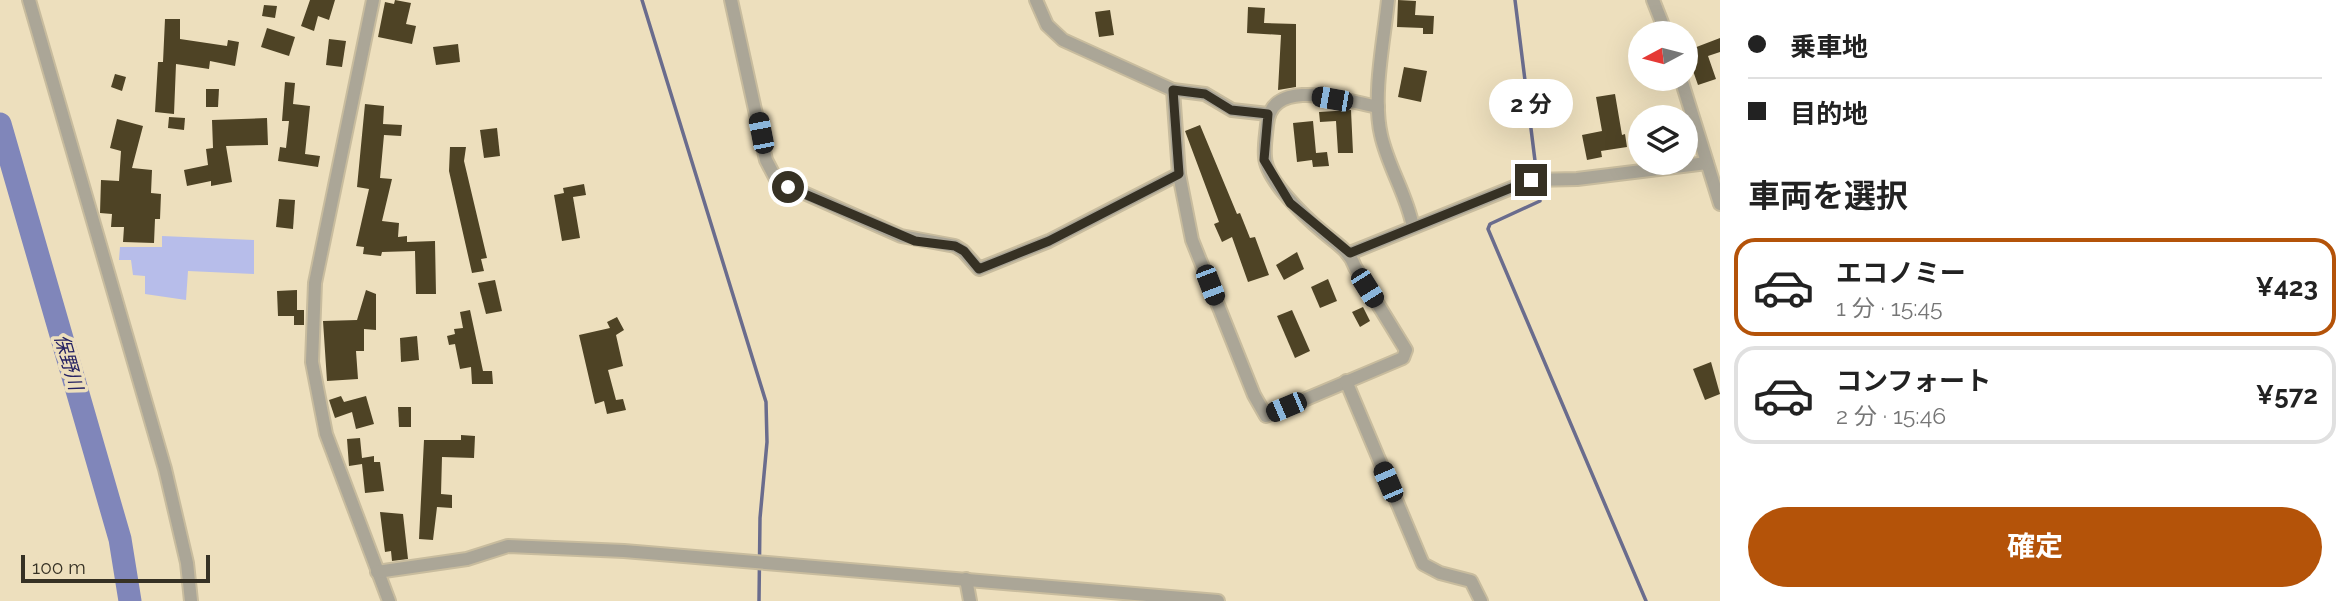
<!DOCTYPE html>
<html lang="ja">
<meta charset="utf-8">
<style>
:root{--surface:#fff;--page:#f6f6f6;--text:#222;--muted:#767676;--line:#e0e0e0;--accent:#b45309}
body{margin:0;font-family:Raleway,"Noto Sans JP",sans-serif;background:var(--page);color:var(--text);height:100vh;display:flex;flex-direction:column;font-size:26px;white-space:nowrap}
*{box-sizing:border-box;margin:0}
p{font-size:23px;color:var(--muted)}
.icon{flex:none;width:38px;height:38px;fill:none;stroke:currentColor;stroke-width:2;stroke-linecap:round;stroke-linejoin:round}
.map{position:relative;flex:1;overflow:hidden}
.sheet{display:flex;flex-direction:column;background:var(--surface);width:630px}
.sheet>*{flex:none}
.banner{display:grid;align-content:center;height:154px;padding:0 28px;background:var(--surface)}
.needle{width:46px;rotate:263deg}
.buttons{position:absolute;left:1628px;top:21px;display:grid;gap:14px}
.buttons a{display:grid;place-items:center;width:70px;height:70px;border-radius:50%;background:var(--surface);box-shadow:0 7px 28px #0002;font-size:35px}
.scale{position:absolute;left:21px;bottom:18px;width:189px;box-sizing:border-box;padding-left:7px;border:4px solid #363124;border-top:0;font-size:19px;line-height:24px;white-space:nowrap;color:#363124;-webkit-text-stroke:5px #eddfbd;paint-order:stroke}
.end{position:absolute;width:32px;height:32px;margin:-16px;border:9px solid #363124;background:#fff;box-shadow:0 0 0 4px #fff}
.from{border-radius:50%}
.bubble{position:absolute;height:49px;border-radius:24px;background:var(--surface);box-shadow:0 7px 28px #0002;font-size:23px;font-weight:700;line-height:49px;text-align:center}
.car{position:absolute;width:21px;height:42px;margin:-21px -10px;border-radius:9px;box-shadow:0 0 5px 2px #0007;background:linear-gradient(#222 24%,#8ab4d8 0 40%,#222 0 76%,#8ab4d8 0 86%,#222 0)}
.banner b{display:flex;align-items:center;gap:24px;height:66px;font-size:26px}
.banner b+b{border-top:2px solid var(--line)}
.banner i{width:18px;height:18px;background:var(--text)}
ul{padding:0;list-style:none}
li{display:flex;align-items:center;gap:21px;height:98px;margin:0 14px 10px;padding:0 14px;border:4px solid var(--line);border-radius:21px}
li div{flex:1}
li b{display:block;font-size:26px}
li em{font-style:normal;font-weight:700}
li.active{border-color:var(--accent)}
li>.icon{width:63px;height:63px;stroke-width:1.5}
h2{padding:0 28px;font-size:32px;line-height:84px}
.action{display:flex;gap:14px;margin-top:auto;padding:14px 28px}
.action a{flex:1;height:80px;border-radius:42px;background:var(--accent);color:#fff;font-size:28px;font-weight:700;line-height:80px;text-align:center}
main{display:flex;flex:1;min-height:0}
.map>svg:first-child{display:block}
.green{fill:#b7bdea}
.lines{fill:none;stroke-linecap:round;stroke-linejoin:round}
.stream{stroke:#6a6c8d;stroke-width:3.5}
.river{stroke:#8086ba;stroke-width:23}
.building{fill:#4e4325}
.minor-casing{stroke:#c8bc9e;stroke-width:16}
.minor{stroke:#aba697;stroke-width:12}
.route{stroke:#363124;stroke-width:9}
.labels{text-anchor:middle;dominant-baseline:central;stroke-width:7;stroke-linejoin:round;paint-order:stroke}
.water-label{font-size:19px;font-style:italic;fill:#252262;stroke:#eddfbd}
</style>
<main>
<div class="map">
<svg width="1720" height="601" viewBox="0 0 1720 601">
<rect width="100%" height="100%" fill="#eddfbd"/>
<polygon class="green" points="162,236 254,240 254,274 188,271 186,300 145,294 145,276 133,275 131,260 119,260 120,247 162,247"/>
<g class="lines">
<g class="stream">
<polyline points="642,0 766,402 767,442 760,518 759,601"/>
<polyline points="1515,0 1540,201 1490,224 1488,229 1646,601"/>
</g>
<polyline class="river" points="0,124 120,539 130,601"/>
</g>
<g class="building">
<polygon points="310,0 335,0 329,20 318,16 314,31 301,26"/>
<polygon points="395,0 411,3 406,24 416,26 412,44 378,37 385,2 394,4"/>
<polygon points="1398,0 1416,1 1415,15 1434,16 1433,34 1423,34 1423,28 1397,27"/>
<polygon points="264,5 277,6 275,18 262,16"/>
<polygon points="1248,7 1265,8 1264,23 1296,24 1296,87 1278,90 1281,35 1247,33"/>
<polygon points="1110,10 1114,35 1099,37 1095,12"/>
<polygon points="165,19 180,19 180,39 227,46 228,40 239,42 235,66 210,61 209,69 176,64 174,114 155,112 158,62 163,62"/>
<polygon points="267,28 295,37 289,56 261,47"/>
<polygon points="1720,38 1720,52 1708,56 1716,79 1698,85 1686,51"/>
<polygon points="329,39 346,41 342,67 326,65"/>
<polygon points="458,44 460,62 436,65 433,47"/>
<polygon points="1404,67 1427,71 1421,102 1398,97"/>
<polygon points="115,74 126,77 122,91 111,87"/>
<polygon points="285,82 295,83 293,104 310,106 305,154 320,156 318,167 278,161 280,147 286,148 289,121 282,121"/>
<polygon points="206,89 219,89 218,107 206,107"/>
<polygon points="1615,94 1622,135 1625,134 1627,147 1601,151 1602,157 1587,160 1582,135 1602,131 1596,97"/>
<polygon points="365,104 384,106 383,124 402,125 401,136 384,135 380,178 392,179 382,221 399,223 398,237 407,236 407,242 435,241 436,294 416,294 415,251 382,252 381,256 363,254 364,247 356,246 369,189 357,187"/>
<polygon points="1351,110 1353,153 1338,153 1336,121 1320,122 1319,112"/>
<polygon points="169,117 185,118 184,130 168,128"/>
<polygon points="267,118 268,145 226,146 232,182 211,186 211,181 187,186 184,170 208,165 206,149 213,148 212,120"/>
<polygon points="117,119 143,126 132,168 152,170 151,193 161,194 160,219 155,219 154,243 123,242 124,227 111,227 112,214 100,213 101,180 119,181 121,151 110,148"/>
<polygon points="1313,121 1316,153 1327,152 1329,166 1313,167 1312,160 1297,162 1293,123"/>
<polygon points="1200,125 1237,214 1240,213 1250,238 1255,237 1269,275 1248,282 1232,237 1222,242 1214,224 1219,222 1185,131"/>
<polygon points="497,128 500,156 484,158 480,130"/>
<polygon points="450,147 466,147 464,161 487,258 481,259 484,271 472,273 449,171"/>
<polygon points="584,184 586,195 573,197 580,238 562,241 554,195 564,193 563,188"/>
<polygon points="279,199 295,200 293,229 276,227"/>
<polygon points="1297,252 1304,269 1284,280 1276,265"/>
<polygon points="1328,279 1337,301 1320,308 1311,287"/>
<polygon points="495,280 502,311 486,314 478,283"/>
<polygon points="297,290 297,310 304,310 304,325 294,325 294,316 278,316 277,291"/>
<polygon points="366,290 376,294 376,330 364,329 364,351 356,351 358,379 327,381 323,321 357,320"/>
<polygon points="1363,307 1370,321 1360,327 1352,312"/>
<polygon points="470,310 483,371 492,371 493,384 472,384 471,367 460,369 455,344 449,345 447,336 455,334 454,329 463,328 460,312"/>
<polygon points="1292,310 1310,351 1295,358 1277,316"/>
<polygon points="617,317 624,330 616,335 623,366 608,370 616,400 623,399 626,410 607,414 604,401 595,404 579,335 610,328 607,322"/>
<polygon points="417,336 419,360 401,362 400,338"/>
<polygon points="1711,362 1720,394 1705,400 1693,369"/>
<polygon points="341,396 344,402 366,396 374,424 356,429 352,412 335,418 329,400"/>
<polygon points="398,407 411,407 411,427 399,427"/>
<polygon points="461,435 475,436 474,458 442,457 441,494 452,495 452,508 437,507 433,540 419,539 424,440 461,440"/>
<polygon points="360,438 362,458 374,456 374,462 380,462 384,491 365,493 362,464 349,466 347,439"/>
<polygon points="380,512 403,514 408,559 392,561 391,551 385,552"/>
</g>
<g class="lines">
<defs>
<g id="minor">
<polyline points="29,0 165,469 187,563 191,601"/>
<polyline points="373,0 315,283 312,362 326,434 389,601"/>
<polyline points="731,0 766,160 777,181 901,236 955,246 963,251 979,269 1049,241 1179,174"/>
<polyline points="1036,0 1047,25 1063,40 1173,90 1205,94 1232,110 1268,114"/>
<path d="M 1388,0 C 1384,40 1372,96 1381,135 C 1388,167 1407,195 1413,227"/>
<polyline points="1653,0 1666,33"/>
<polyline points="1681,79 1720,204"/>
<path d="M 1173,90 L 1179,174 L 1192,240 L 1254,395 L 1266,416 L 1403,358 L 1406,350 L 1355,267 C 1349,250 1337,244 1323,232 C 1306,218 1266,180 1265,157 C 1264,147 1266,135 1267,125 C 1271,75 1346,101 1378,107"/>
<polyline points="1350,253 1531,180 1577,179 1707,163"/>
<polyline points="1346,381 1423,564 1440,573 1471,581 1481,601"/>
<polyline points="377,572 467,559 508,546 624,551 1218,601"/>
<polyline points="966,579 970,601"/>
</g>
</defs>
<use href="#minor" class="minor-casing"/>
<use href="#minor" class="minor"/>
</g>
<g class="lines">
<polyline class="route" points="788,187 915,241 955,246 964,251 979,269 1049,241 1179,174 1173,90 1205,94 1231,110 1268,114 1264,160 1290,203 1350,253 1531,180"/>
</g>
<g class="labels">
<g class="water-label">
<text transform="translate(69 362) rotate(74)">保野川</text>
</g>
</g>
</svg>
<div class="buttons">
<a><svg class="needle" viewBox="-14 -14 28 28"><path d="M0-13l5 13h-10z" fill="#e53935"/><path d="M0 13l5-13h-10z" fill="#767676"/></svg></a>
<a><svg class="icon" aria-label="layers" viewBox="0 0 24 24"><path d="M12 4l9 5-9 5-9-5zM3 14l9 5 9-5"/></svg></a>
</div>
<div class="scale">100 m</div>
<i class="end from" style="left:788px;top:187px"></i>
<i class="end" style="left:1531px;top:180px"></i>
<div class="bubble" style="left:1489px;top:79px;width:84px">2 分</div>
<i class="car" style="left:1332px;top:99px;rotate:280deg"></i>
<i class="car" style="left:761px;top:133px;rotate:349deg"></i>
<i class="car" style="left:1210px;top:285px;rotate:159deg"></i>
<i class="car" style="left:1367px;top:288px;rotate:148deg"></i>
<i class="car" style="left:1286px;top:407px;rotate:247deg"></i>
<i class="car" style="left:1388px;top:482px;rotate:337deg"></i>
</div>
<section class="sheet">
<div class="banner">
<b><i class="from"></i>乗車地</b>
<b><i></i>目的地</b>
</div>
<h2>車両を選択</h2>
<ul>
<li class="active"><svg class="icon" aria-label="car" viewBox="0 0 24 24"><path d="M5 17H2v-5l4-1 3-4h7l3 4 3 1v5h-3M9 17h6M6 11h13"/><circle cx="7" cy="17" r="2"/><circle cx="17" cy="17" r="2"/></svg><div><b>エコノミー</b><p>1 分 · 15:45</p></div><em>¥423</em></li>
<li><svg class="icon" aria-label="car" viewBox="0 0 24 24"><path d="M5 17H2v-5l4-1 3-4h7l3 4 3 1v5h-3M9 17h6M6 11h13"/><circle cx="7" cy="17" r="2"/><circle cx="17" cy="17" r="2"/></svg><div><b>コンフォート</b><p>2 分 · 15:46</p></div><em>¥572</em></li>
</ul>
<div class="action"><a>確定</a></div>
</section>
</main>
